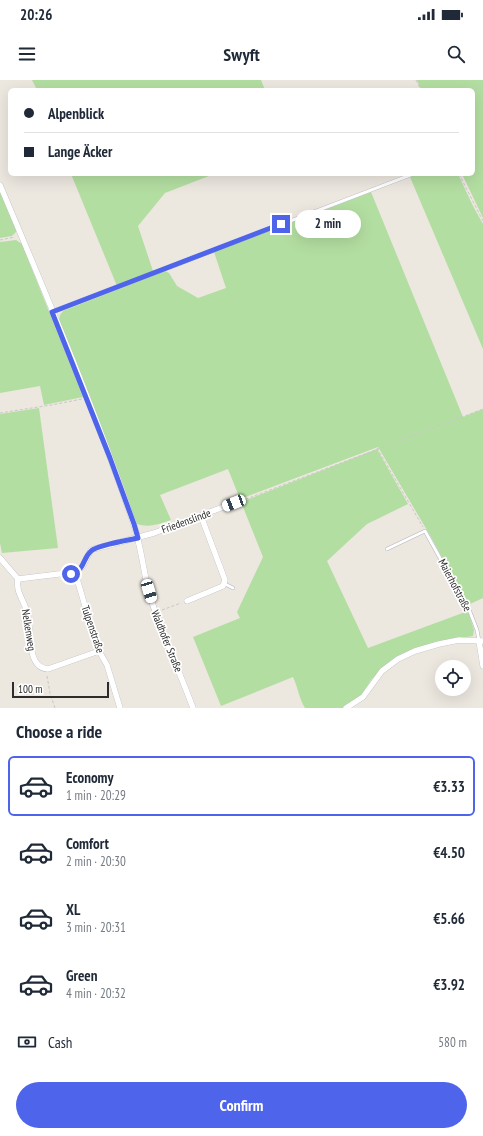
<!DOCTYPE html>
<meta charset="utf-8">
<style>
:root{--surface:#fff;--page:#f2f2f3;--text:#1f2937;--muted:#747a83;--line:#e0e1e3;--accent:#4e65eb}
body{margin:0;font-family:"PT Sans Narrow",sans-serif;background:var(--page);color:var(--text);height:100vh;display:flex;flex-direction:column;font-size:15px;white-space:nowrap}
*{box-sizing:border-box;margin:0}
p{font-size:13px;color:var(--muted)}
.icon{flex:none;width:22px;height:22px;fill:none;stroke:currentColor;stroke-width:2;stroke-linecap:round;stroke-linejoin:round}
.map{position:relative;height:628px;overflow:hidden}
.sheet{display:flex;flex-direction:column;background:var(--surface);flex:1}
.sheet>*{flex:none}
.banner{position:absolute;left:8px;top:8px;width:467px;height:88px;border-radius:6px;box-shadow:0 4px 16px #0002;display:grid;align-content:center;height:88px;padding:0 16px;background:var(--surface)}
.controls{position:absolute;left:435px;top:580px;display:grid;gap:8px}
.controls a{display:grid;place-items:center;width:36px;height:36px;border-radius:50%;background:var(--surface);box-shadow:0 4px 16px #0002;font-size:20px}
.scale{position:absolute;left:12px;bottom:10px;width:97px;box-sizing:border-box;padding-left:4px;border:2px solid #2c2c2c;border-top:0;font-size:11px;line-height:14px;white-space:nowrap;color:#2c2c2c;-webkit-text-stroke:3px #fff;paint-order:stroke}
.end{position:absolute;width:18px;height:18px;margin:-9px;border:5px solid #4e65eb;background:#fff;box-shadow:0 0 0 2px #fff}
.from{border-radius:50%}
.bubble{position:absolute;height:28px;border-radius:14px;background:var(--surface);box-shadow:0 4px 16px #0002;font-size:13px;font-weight:700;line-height:28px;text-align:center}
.car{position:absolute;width:12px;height:24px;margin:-12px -6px;border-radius:5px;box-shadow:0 0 3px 1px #0007;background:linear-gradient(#fff 24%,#345 0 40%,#fff 0 76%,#345 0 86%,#fff 0)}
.banner b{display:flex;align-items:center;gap:14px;height:38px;font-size:15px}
.banner b+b{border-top:1px solid var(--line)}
.banner i{width:10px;height:10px;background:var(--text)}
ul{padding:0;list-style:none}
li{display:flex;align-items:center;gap:12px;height:60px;margin:0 8px 6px;padding:0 8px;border:2px solid transparent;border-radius:6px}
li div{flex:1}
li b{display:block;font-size:15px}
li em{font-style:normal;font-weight:700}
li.on{border-color:var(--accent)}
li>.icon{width:36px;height:36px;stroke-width:1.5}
h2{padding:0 16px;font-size:18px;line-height:48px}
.pay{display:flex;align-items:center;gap:10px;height:44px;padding:0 16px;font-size:15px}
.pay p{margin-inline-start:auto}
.action{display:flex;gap:8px;margin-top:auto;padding:8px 16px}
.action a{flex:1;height:46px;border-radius:24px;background:var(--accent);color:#fff;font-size:16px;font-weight:700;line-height:46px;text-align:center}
.status{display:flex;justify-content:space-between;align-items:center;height:28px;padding:0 20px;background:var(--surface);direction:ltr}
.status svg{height:11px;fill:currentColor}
header{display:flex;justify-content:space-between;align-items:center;height:52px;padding:0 16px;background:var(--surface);font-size:18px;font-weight:700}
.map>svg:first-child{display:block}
.green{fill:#b3dea1}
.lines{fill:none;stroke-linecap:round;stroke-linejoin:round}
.service-casing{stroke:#b3b5be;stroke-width:4}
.minor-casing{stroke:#b3b5be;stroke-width:6}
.path{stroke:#c8c8c8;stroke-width:1;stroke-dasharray:3 2;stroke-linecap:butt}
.service{stroke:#fff;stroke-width:3}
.minor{stroke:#fff;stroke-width:5.5}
.route{stroke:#4e65eb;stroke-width:5}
.labels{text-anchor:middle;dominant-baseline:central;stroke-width:3.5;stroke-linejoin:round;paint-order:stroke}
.street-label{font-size:11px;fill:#2c2c2c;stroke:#fff}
</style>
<div class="status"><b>20:26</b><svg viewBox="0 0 49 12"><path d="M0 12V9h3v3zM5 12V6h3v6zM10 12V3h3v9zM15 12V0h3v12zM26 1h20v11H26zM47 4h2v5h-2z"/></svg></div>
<header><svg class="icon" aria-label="menu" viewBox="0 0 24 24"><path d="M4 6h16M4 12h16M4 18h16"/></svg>Swyft<svg class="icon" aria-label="search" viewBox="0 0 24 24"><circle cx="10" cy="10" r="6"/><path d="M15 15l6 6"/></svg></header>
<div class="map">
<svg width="483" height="628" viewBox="0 0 483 628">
<rect width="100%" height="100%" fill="#ece7df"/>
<g class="green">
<polygon points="32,0 261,0 265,10 37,10"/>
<polygon points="417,0 483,0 483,138 462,94 473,94 473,10 421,10"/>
<polygon points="71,94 214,94 165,113 138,146 153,191 117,206"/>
<polygon points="417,94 458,94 473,126 483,144 483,269 410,97"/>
<polygon points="0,111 16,148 16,152 12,156 0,158"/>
<path d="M 371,112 L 463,337 L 483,329 L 483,518 L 468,525 L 431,457 L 378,367 L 240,419 L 228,389 L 160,415 L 171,440 C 159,444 149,448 137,444 L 90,318 L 59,240 L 60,235 L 63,231 L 165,191 L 169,193 L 177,206 L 198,218 L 226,208 L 214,172 Z"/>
<polygon points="16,160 22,164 83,317 44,325 40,306 0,313 0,162"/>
<polygon points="39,328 58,468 2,473 0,463 0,334"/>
<path d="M 377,369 L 408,424 L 367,444 L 327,481 L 368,568 L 468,531 L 474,550 L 473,556 L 438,562 L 381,590 L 371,600 L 361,616 L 343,628 L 305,628 C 299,618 298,608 293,597 L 221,626 L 193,557 L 240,538 L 237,532 L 263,477 L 241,422 Z"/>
</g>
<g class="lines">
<defs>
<g id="service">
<polyline points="53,232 413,94"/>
<polyline points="387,469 425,451 470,532 477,550 479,561"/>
<polyline points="225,504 233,508"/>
</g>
<g id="minor">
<path d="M 0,105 C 47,216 94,328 133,442 C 141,465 143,489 149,513 C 161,552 179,590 193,628"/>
<polyline points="0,478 18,499 75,492 82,487 91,470 94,469 154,453 234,423"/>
<polyline points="75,492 95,560 99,571 107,585 120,628"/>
<path d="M 18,499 C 15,511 24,520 27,532 C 32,547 25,588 48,589 L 99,571"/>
<polyline points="187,521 223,506 225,500 201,436"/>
<polyline points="479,561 483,586"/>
<polyline points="346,628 363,617 382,591 398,579 415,571 439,564 459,560 483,561"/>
</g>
</defs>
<use href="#service" class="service-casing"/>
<use href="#minor" class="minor-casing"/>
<g class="path">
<polyline points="416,0 421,10"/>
<polyline points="473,12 483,3"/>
<polyline points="459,94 483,141"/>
<polyline points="0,160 15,157"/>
<polyline points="0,333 51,325 82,319"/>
<polyline points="377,368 423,447"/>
<polyline points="241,421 483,329"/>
<polyline points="162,530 181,523"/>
<polyline points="47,596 50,613 55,628"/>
</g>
<use href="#service" class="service"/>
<use href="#minor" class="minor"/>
</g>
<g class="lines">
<path class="route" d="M 71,494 C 86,489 82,479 91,471 C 97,465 129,460 138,458 L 134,444 L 110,378 L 52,232 L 281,144"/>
</g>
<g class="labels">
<g class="street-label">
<text transform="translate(186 441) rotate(-20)">Friedenslinde</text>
<text transform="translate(455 505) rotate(62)">Maierhofstraße</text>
<text transform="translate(93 549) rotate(71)">Tulpenstraße</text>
<text transform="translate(29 550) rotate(81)">Nelkenweg</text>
<text transform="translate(167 561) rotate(68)">Waldhofer Straße</text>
</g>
</g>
</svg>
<div class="controls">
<a><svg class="icon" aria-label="locate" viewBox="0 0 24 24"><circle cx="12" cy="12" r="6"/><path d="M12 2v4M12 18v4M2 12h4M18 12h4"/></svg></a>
</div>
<div class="scale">100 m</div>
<i class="end from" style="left:71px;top:494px"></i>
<i class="end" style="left:281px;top:144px"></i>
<div class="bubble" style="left:295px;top:130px;width:66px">2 min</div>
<i class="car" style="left:234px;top:423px;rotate:249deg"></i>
<i class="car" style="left:149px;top:511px;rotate:163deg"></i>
<div class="banner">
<b><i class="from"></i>Alpenblick</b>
<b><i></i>Lange Äcker</b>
</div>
</div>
<section class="sheet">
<h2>Choose a ride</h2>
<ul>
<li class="on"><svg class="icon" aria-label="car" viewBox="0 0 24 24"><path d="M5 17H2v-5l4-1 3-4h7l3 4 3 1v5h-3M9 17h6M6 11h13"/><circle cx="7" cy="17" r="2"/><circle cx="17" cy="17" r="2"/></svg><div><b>Economy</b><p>1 min · 20:29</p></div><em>€3.33</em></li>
<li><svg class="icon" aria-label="car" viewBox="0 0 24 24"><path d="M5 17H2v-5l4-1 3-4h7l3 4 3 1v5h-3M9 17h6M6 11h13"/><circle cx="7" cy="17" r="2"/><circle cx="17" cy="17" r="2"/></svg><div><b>Comfort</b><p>2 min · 20:30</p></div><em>€4.50</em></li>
<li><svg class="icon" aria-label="car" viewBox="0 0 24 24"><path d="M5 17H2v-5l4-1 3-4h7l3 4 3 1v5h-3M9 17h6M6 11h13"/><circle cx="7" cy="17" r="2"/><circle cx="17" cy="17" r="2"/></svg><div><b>XL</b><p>3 min · 20:31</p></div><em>€5.66</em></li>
<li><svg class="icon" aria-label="car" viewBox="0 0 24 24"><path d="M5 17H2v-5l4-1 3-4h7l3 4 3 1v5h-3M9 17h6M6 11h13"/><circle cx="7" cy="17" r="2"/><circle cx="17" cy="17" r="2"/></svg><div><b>Green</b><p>4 min · 20:32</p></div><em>€3.92</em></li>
</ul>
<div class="pay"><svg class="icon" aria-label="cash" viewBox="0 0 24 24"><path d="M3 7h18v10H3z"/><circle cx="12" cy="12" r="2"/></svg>Cash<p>580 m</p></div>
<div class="action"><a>Confirm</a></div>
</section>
